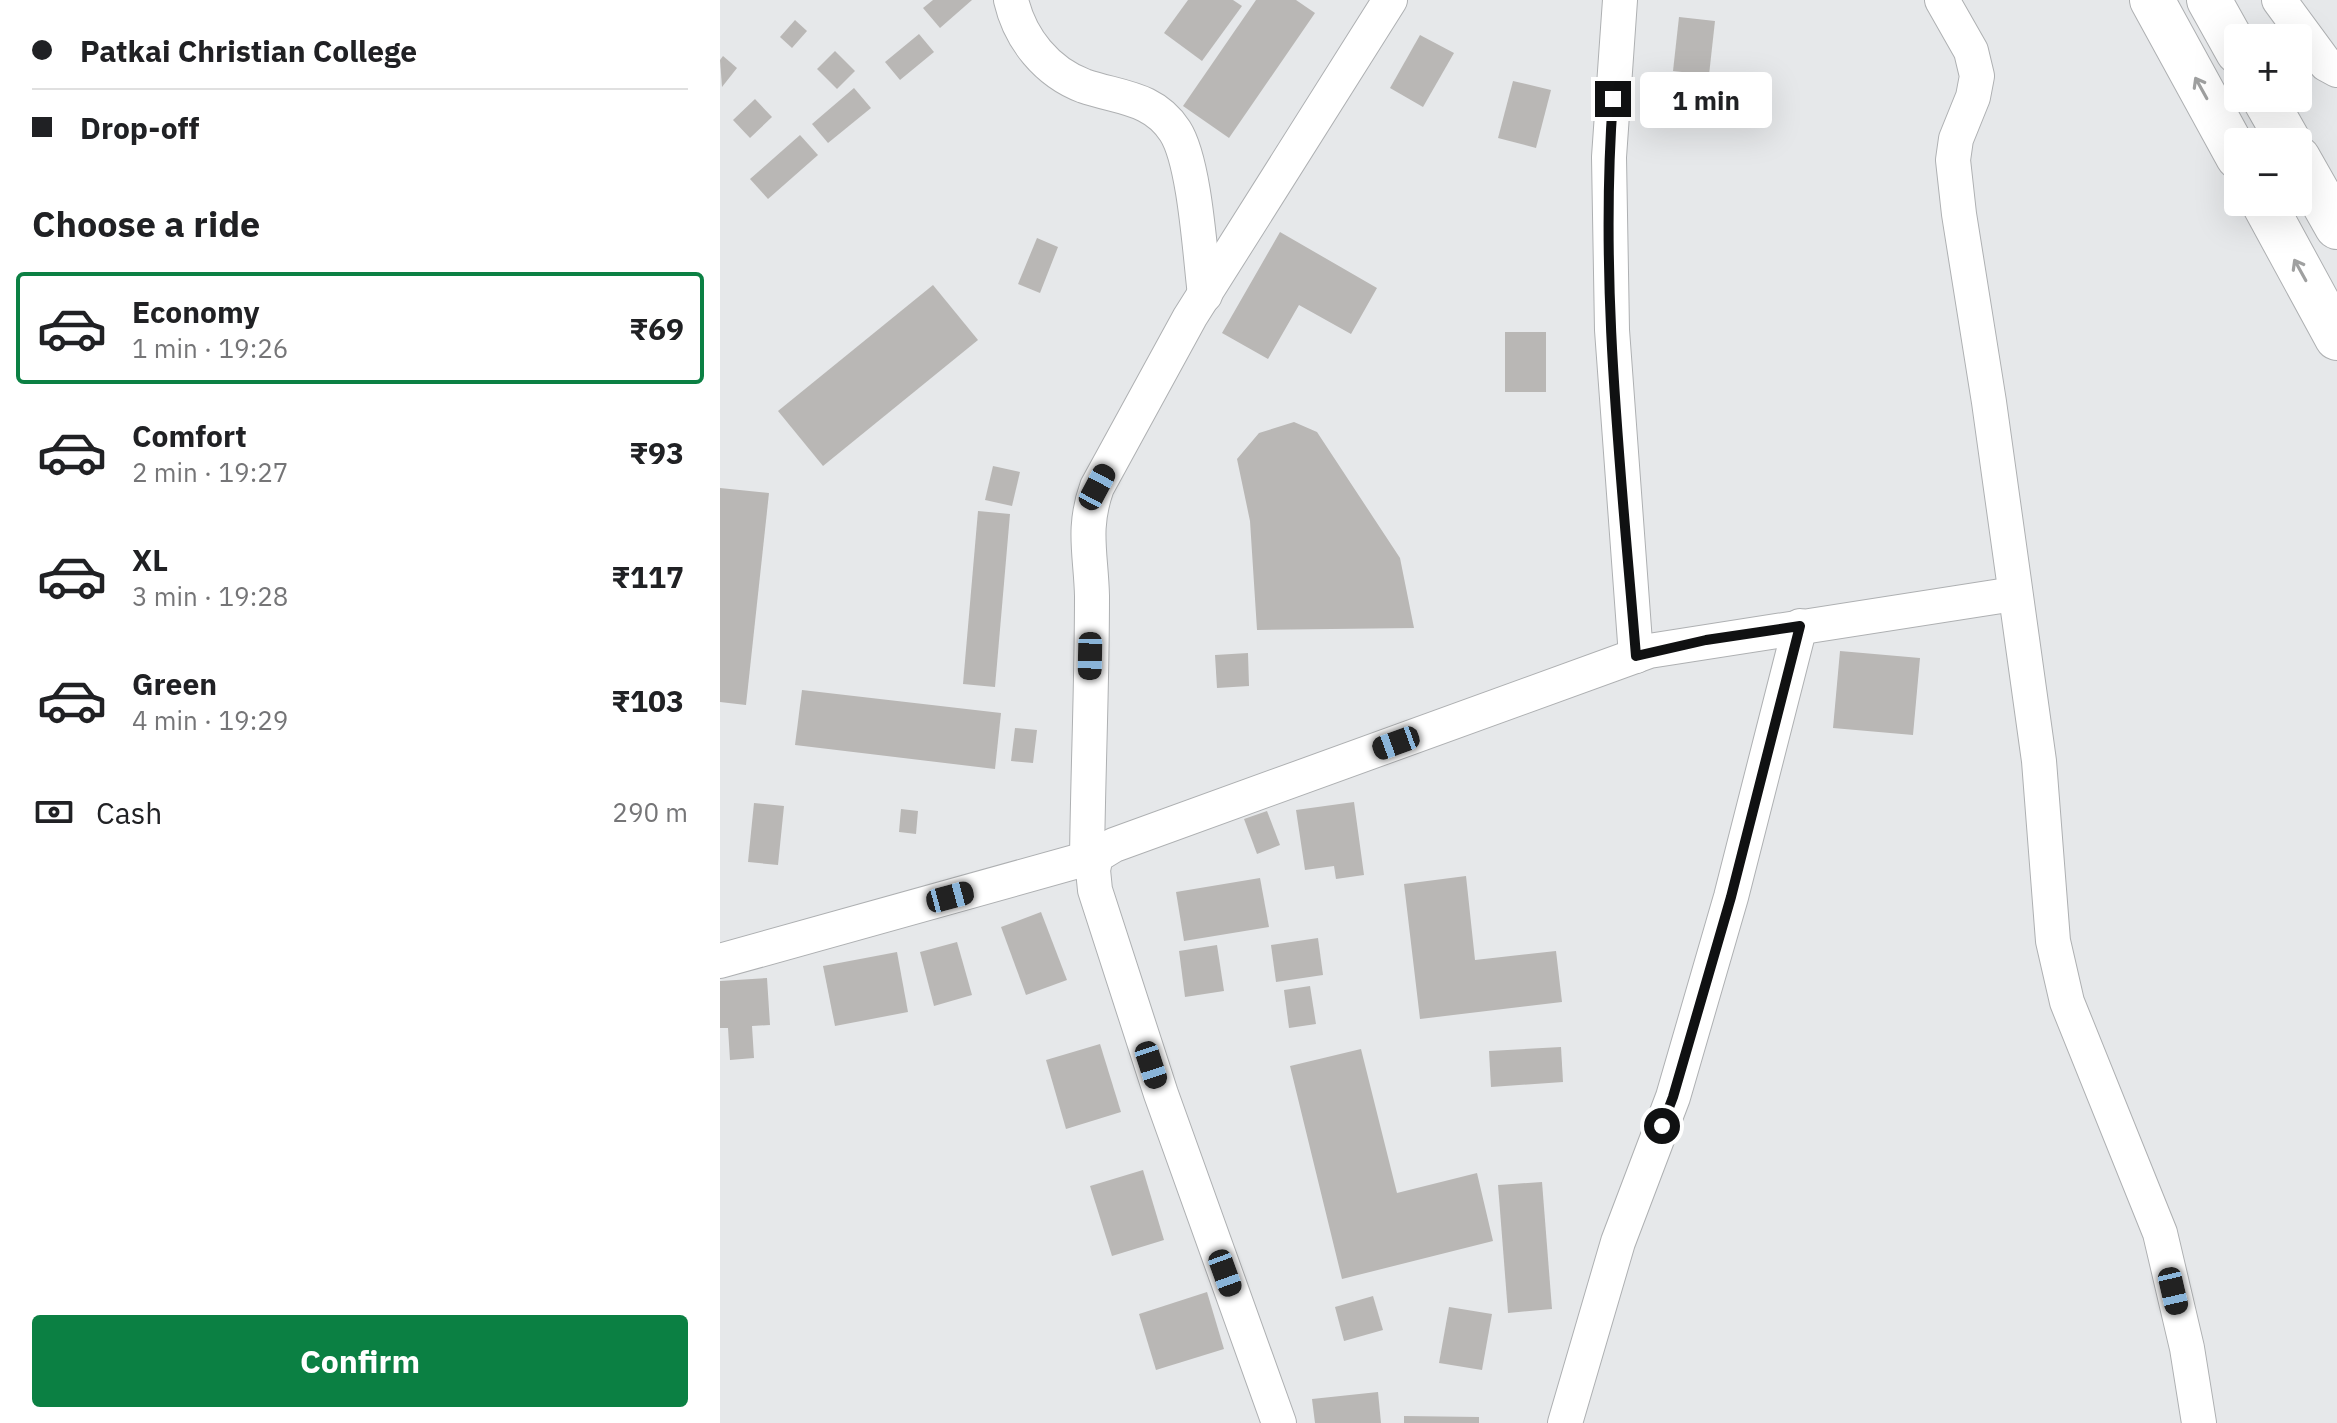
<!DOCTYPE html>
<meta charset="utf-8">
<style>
:root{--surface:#fff;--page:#f6f6f6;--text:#202124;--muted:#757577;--line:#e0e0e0;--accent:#0b8043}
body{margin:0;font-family:"IBM Plex Sans",sans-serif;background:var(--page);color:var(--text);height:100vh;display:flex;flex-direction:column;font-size:30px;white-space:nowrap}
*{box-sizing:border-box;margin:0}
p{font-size:26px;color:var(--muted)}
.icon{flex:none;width:44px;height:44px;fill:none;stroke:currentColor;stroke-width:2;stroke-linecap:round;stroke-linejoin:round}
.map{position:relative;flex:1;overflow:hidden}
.drawer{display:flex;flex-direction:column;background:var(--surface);width:720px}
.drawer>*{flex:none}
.top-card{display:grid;align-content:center;height:176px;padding:0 32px;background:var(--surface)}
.buttons{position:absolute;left:1504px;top:24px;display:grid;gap:16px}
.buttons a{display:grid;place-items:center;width:88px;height:88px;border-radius:8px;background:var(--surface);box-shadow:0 8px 32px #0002;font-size:40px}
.end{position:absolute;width:36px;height:36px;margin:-18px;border:10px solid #101112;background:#fff;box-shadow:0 0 0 4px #fff}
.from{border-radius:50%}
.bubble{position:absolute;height:56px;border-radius:8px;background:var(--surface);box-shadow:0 8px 32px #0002;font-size:26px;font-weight:800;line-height:56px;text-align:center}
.car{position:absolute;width:24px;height:48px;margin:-24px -12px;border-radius:10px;box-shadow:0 0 6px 2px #0007;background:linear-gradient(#222 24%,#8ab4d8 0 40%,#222 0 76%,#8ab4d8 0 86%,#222 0)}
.top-card b{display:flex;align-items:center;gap:28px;height:76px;font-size:30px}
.top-card b+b{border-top:2px solid var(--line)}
.top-card i{width:20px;height:20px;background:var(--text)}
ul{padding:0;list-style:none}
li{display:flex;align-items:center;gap:24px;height:112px;margin:0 16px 12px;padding:0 16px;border:4px solid transparent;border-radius:8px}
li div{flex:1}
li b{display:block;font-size:30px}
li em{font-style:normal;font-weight:800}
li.active{border-color:var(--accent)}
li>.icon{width:72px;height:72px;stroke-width:1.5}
h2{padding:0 32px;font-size:36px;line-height:96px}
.pay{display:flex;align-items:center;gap:20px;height:88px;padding:0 32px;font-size:30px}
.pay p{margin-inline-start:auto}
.cta{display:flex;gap:16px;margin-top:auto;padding:16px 32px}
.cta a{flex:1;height:92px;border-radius:8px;background:var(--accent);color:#fff;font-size:32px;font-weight:800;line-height:92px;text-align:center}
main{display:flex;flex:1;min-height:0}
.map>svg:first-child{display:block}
.building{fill:#b9b7b5}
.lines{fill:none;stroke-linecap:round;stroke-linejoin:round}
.minor-casing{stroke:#aeb0b2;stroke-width:36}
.highway-casing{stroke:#aeb0b2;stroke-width:46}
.minor{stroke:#fff;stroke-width:34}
.highway{stroke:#fff;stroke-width:44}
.oneway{stroke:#9fa0a0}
.route{stroke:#101112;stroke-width:10}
</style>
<main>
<section class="drawer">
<div class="top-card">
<b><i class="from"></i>Patkai Christian College</b>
<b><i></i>Drop-off</b>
</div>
<h2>Choose a ride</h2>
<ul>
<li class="active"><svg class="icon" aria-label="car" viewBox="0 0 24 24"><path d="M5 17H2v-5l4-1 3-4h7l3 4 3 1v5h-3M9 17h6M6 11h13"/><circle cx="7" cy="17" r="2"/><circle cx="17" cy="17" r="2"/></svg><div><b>Economy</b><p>1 min · 19:26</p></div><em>₹69</em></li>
<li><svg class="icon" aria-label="car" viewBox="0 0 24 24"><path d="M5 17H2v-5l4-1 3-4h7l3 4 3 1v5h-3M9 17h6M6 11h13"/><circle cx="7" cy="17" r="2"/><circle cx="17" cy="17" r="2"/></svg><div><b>Comfort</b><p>2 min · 19:27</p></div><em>₹93</em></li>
<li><svg class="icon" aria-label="car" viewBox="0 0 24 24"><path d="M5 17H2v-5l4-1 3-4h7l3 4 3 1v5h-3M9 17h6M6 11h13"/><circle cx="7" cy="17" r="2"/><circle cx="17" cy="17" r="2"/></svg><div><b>XL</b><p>3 min · 19:28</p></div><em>₹117</em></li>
<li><svg class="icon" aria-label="car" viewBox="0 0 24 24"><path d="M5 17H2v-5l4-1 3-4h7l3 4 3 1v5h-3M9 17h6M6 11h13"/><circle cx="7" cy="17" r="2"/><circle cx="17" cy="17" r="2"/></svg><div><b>Green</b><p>4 min · 19:29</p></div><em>₹103</em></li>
</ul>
<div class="pay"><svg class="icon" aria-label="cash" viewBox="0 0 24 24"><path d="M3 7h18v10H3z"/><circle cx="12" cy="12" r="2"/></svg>Cash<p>290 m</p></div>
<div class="cta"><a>Confirm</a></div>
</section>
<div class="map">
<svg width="1617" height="1423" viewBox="0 0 1617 1423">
<rect width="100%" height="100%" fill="#e6e8ea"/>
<g class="building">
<polygon points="213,0 252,0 220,28 203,8"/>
<polygon points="468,0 513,0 522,6 482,61 444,33"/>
<polygon points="536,0 576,0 595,13 509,138 463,106"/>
<polygon points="959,17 995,21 989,75 953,71"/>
<polygon points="75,20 87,31 72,48 60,37"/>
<polygon points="199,34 214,52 180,80 165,62"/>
<polygon points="700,35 734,53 703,107 670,88"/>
<polygon points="115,51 135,71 117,89 97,69"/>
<polygon points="3,56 17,68 2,87 0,60"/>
<polygon points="793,81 831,90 816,148 778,138"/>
<polygon points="134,88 151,108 108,143 92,124"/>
<polygon points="35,99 52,117 30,138 13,120"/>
<polygon points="80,135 98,155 48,199 30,179"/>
<polygon points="560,232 657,288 631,334 579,305 548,359 502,333"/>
<polygon points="317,238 338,247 320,293 298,284"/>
<polygon points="213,285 258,340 103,466 58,411"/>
<rect x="785" y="332" width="41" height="60"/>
<polygon points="574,422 597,432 680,558 694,628 537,630 530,521 517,459 539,433"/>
<polygon points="273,466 300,472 292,506 265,500"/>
<polygon points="0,488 49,493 26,705 0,702"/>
<polygon points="258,511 290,514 275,687 243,684"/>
<polygon points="1120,651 1200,658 1193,735 1113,728"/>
<polygon points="528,653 529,686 497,688 495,655"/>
<polygon points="82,690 281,713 275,769 75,745"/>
<polygon points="295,728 317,730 313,763 291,761"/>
<polygon points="634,802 644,875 616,879 614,866 585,870 576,810"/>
<polygon points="34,803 64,806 58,865 28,862"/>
<polygon points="181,809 198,811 196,834 179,832"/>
<polygon points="547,811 560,845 537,854 524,819"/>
<polygon points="746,876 755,960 836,951 842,1002 700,1019 684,884"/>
<polygon points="540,878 549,927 464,941 456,892"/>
<polygon points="321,912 347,980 306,995 281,927"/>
<polygon points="598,938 603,975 556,982 551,945"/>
<polygon points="237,942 252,995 214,1006 200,952"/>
<polygon points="497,945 504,991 465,997 459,951"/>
<polygon points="177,952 188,1012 115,1026 103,966"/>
<polygon points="47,978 50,1025 32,1026 34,1058 10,1060 8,1028 0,1028 0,981"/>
<polygon points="590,986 596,1024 569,1028 564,990"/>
<polygon points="380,1044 401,1112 346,1129 326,1060"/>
<polygon points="841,1047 843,1082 771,1087 769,1051"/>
<polygon points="641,1049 677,1193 757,1173 773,1241 622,1279 570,1066"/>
<polygon points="423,1170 444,1240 392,1256 370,1186"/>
<polygon points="822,1182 832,1309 788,1313 778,1185"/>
<polygon points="487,1292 504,1349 436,1370 419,1314"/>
<polygon points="653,1296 663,1330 624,1341 615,1307"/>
<polygon points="729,1307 772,1314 762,1370 719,1363"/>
<polygon points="658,1392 661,1423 595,1423 592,1399"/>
<polygon points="684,1416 759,1417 759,1423 684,1423"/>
</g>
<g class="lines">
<defs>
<g id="minor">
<path d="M 291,0 C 300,39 327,72 364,86 C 399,98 433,97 455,131 C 475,162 480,255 485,295"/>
<polyline points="900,0 889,157 892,330 916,656"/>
<polyline points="1222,0 1251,51 1257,76 1253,97 1236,139 1233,160 1239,214 1269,402 1319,761 1333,941 1347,1002 1440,1233 1467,1348 1479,1423"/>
<polyline points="1559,0 1606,64 1617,70"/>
<path d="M 367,859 C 368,771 372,684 372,596 C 371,554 362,529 377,487 L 470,317 L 670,0"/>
<polyline points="0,961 376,856"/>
<polyline points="559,1423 441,1094 375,890 373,870 376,856 394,845 929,651 1294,594"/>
<polyline points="845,1423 898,1242 953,1097 1011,897 1080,626"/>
</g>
<g id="highway">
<polyline points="1432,0 1518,157"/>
<polyline points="1489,0 1518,52"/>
<polyline points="1544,98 1569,142"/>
<polyline points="1578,158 1617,227"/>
<polyline points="1543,202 1617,338"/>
</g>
</defs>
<use href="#minor" class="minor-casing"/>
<use href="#highway" class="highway-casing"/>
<use href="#minor" class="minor"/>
<use href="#highway" class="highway"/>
</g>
<defs><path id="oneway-shaft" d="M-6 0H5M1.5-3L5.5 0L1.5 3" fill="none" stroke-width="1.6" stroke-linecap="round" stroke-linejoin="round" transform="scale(2)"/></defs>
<g class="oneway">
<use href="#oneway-shaft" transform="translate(1481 88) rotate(-119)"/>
<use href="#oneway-shaft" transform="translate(1580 270) rotate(-119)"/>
</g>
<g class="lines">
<path class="route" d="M 893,99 C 879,284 901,471 916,656 L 986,640 L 1080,626 L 1011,897 L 953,1097 L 942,1126"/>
</g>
</svg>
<div class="buttons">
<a>+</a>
<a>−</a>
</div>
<i class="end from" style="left:942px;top:1126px"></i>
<i class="end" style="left:893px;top:99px"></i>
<div class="bubble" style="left:920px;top:72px;width:132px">1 min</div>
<i class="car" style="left:377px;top:487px;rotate:28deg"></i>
<i class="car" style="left:370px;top:656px;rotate:181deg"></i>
<i class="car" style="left:676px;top:743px;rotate:250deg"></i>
<i class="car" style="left:230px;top:897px;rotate:75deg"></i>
<i class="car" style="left:431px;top:1065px;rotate:162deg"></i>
<i class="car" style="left:505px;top:1273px;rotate:160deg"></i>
<i class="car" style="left:1453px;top:1291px;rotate:167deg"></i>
</div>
</main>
